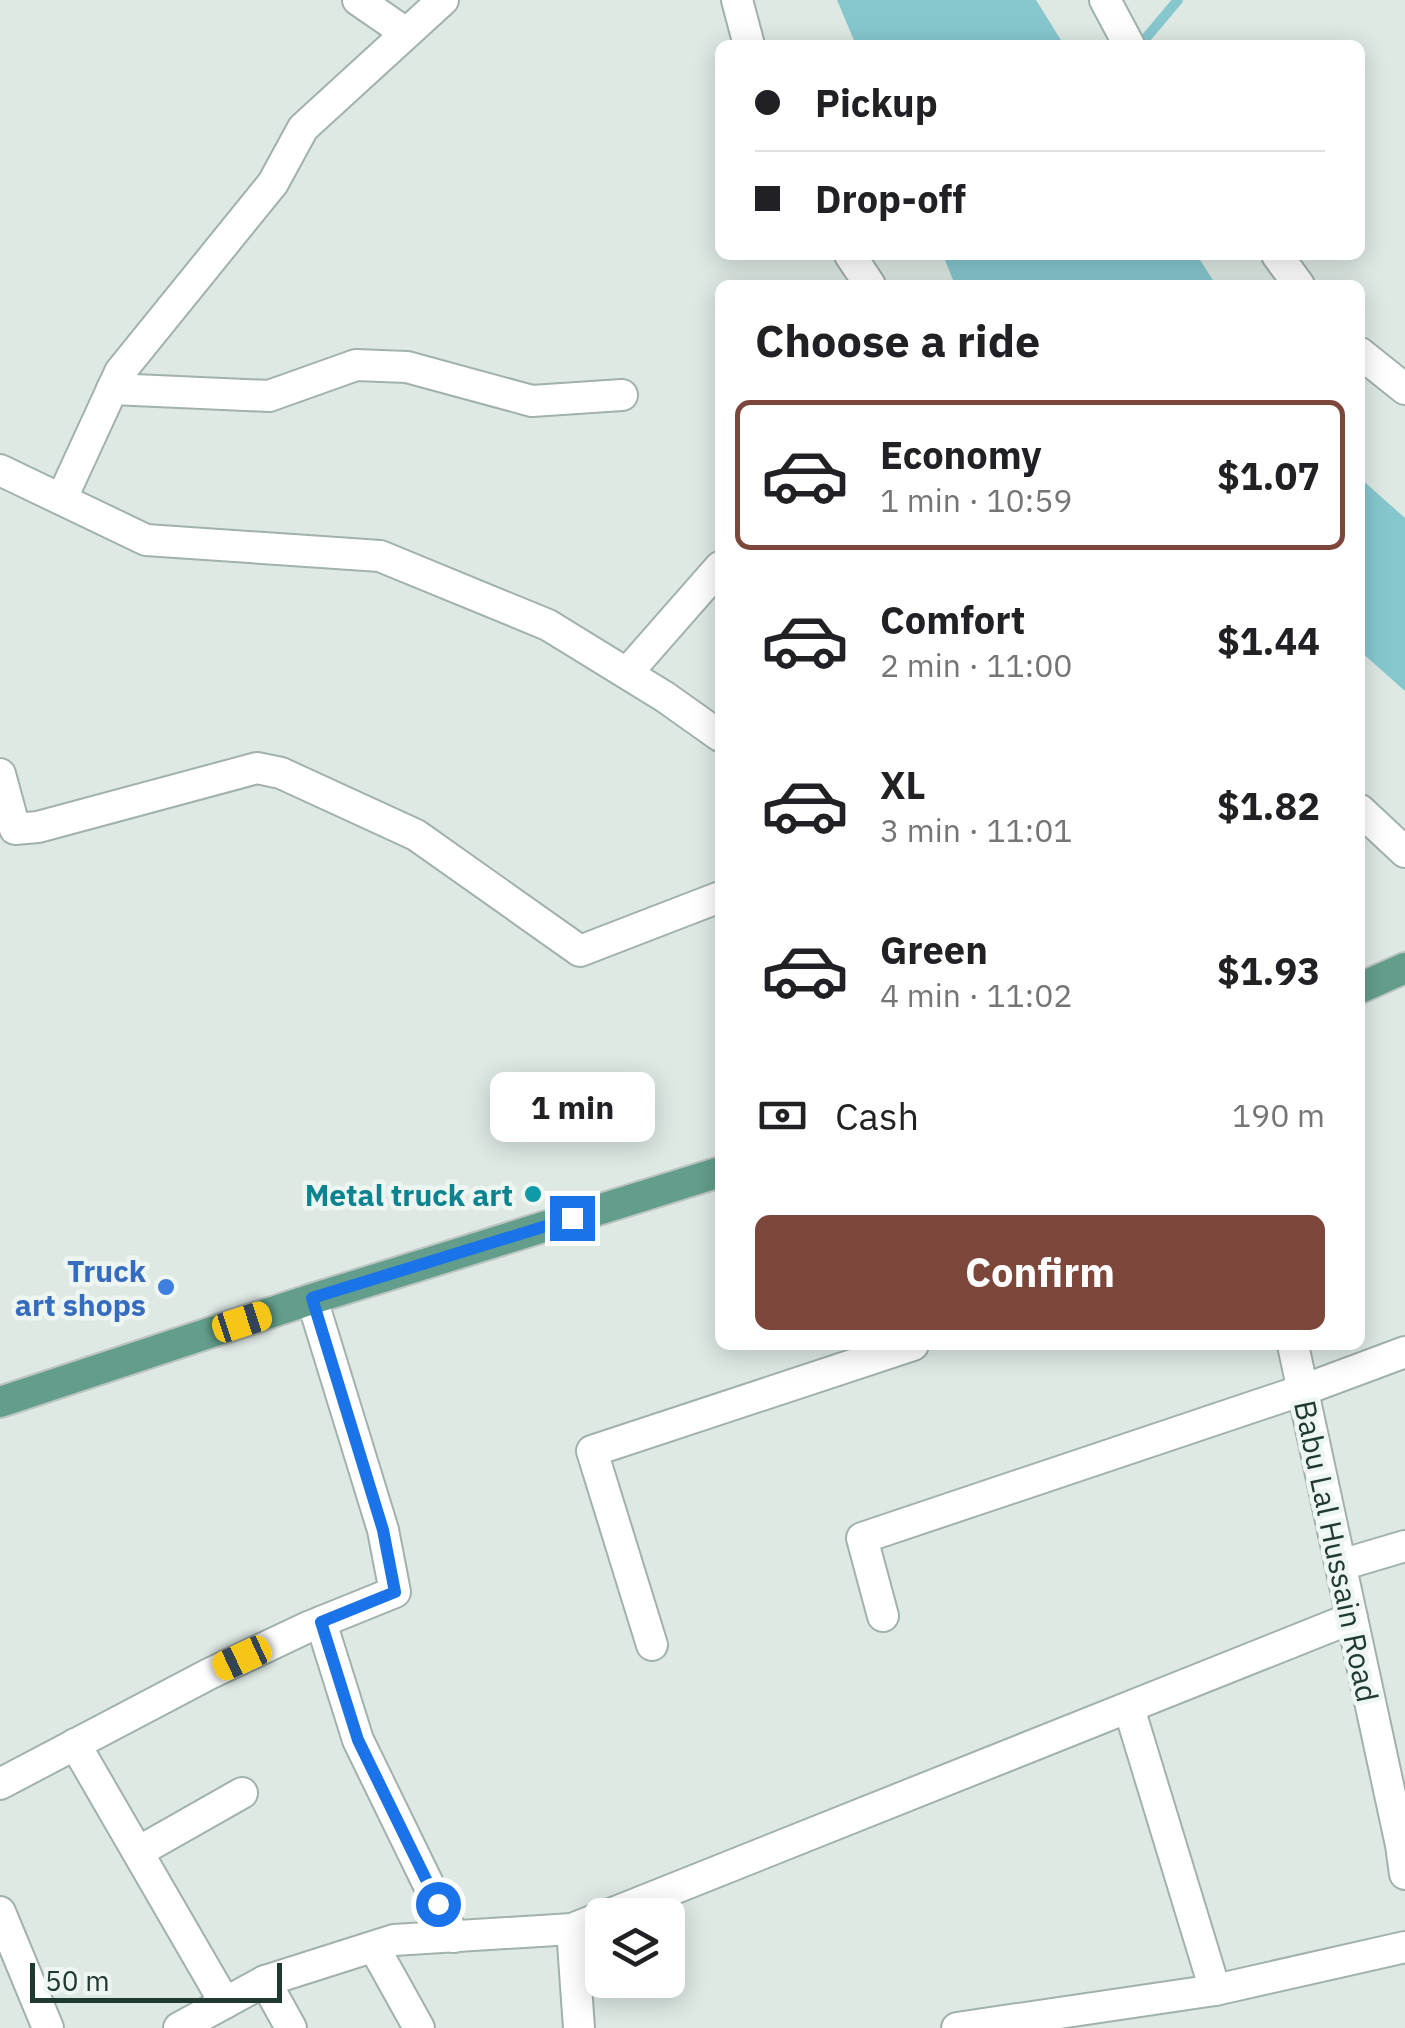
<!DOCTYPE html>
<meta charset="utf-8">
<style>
:root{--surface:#fff;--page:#f2f2f2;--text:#202124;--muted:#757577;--line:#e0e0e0;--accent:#7d463b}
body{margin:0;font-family:"IBM Plex Sans",sans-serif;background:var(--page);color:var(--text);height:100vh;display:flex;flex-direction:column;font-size:38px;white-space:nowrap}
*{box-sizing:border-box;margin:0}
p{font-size:32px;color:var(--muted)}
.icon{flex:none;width:55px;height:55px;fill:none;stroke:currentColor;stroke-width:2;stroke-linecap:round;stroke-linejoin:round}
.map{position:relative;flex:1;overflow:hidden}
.panel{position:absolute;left:715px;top:280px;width:650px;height:1070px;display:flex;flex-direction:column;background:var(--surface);border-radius:15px;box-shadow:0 5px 25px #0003}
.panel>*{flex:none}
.hud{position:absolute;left:715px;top:40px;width:650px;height:220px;border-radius:15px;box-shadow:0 5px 25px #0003;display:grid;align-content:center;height:220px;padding:0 40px;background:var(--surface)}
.fabs{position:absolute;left:585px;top:1898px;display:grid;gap:20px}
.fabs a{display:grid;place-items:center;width:100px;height:100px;border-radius:15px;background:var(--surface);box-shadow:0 5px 25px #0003;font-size:50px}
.scale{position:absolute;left:30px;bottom:25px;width:252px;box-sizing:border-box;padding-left:10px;border:5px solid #203931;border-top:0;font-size:28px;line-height:35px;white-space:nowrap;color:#203931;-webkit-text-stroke:8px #eef6f2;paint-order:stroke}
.end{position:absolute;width:45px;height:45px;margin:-22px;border:12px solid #1a73e8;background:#fff;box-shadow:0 0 0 5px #fff}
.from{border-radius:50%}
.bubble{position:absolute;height:70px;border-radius:15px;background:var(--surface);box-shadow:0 5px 25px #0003;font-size:32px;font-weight:700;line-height:70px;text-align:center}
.car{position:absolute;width:30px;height:60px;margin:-30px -15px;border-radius:12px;box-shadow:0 0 8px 2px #0007;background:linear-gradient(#f5c518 24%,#345 0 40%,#f5c518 0 76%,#345 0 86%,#f5c518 0)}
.hud b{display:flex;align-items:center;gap:35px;height:95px;font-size:38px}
.hud b+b{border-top:2px solid var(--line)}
.hud i{width:25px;height:25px;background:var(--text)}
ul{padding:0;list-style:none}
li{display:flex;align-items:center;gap:30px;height:150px;margin:0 20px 15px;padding:0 20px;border:5px solid transparent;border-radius:15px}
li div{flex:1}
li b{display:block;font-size:38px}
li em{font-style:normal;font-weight:700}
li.active{border-color:var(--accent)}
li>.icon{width:90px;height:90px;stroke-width:1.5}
h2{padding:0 40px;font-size:45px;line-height:120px}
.pay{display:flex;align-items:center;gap:25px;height:110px;padding:0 40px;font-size:38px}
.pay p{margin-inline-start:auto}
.action{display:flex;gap:20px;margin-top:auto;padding:20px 40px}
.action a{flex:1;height:115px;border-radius:15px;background:var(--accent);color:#fff;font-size:40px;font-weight:700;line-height:115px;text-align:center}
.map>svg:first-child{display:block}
.water{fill:#86c7ce}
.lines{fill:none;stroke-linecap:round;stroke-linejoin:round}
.stream{stroke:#86c7ce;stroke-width:10}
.minor-casing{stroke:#a1b1ab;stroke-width:34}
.major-casing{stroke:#bcc4c1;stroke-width:34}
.minor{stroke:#fff;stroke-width:30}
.major{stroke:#639e8c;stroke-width:30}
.route{stroke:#1a73e8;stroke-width:12}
.culture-dot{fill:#0f9aa8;stroke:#eef6f2;stroke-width:4}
.shop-dot{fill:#3f7fe0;stroke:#eef6f2;stroke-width:4}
.labels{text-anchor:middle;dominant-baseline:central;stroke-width:9;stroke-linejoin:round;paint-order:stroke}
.culture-label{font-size:30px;font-weight:bold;fill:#0d838f;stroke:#eef6f2;text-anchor:end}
.shop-label{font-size:30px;font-weight:bold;fill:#366cbe;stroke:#eef6f2;text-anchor:end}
.street-label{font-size:30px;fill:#203931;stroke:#eef6f2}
</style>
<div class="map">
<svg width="1405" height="2028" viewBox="0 0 1405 2028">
<rect width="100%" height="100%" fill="#dee9e4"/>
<g class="water">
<polygon points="837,0 1036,0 1064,45 856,45"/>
<polygon points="943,255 1197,255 1216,285 955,285"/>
<polygon points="1360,478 1405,518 1405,691 1360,651"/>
</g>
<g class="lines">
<polyline class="stream" points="1140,45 1178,0"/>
<defs>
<g id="minor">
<polyline points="358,0 406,33"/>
<polyline points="737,0 749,45"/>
<polyline points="1105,0 1129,45"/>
<polyline points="850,255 870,285"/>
<polyline points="1277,255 1299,285"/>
<polyline points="1360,353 1405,389"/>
<polyline points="112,389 269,396 356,365 407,367 532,401 622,395"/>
<polyline points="0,470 146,540 380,556 548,625 665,697 720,736"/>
<polyline points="62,498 120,372 273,183 303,128 443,0"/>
<polyline points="627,673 720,567"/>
<polyline points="0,774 15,829 38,827 257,768 281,773 416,835 580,951 720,897"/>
<polyline points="1360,810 1405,852"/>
<polyline points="1293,1345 1401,1845 1405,1874"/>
<polyline points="1341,1565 1405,1546"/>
<polyline points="883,1616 862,1538 1303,1390 1405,1352"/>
<polyline points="321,1622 358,1740 454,1937"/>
<polyline points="652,1645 592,1451 913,1345"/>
<polyline points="1129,1708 1215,1990 1405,1947"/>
<polyline points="75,1744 225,2003"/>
<polyline points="0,1784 209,1674 306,1628 395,1592 383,1530 312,1299"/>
<polyline points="138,1852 242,1793"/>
<polyline points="0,1912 48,2028"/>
<polyline points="608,1915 1352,1618"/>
<polyline points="572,1929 579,2028"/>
<polyline points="374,1947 419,2028"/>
<polyline points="265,1981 291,2028"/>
<polyline points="179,2028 265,1981 394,1940 572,1929 602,1917"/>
<polyline points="957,2028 1215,1990"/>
</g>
<g id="major">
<polyline points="1360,988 1405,968"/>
<polyline points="0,1402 312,1299 720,1172"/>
</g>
</defs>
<use href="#minor" class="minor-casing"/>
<use href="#major" class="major-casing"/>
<use href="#minor" class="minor"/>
<use href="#major" class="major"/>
</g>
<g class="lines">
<polyline class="route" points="438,1904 358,1740 321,1622 395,1592 383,1530 312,1298 572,1218"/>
</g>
<circle class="culture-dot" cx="533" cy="1194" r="10"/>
<circle class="shop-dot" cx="166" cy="1287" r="10"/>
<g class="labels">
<g class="culture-label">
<text x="513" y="1194">Metal truck art</text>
</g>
<g class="shop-label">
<text x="146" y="1270">Truck<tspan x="146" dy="34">art shops</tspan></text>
</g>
<g class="street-label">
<text transform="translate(1337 1551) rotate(78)">Babu Lal Hussain Road</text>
</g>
</g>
</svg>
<div class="fabs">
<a><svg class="icon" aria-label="layers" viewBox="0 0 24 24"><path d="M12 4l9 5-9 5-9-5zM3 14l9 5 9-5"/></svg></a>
</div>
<div class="scale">50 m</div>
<i class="end from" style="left:438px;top:1904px"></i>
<i class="end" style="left:572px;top:1218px"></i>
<div class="bubble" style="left:490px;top:1072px;width:165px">1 min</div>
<i class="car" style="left:242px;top:1322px;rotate:72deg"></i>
<i class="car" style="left:242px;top:1658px;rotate:245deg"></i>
<div class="hud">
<b><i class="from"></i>Pickup</b>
<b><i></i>Drop-off</b>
</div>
<section class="panel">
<h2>Choose a ride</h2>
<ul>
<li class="active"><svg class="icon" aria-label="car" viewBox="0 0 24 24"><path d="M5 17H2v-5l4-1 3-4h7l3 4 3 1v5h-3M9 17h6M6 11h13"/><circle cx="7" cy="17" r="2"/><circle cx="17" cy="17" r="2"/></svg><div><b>Economy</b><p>1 min · 10:59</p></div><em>$1.07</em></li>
<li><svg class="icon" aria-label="car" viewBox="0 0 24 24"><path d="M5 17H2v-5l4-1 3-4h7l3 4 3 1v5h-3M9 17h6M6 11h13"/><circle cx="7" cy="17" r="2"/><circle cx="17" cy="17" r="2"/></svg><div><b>Comfort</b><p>2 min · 11:00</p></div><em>$1.44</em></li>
<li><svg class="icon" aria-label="car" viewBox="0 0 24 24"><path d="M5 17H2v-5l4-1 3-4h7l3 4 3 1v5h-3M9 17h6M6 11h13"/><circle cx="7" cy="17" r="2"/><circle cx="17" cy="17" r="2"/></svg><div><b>XL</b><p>3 min · 11:01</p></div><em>$1.82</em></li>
<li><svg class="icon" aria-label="car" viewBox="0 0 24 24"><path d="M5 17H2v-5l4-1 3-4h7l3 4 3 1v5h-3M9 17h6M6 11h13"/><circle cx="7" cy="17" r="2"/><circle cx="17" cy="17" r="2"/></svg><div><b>Green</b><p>4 min · 11:02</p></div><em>$1.93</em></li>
</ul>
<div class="pay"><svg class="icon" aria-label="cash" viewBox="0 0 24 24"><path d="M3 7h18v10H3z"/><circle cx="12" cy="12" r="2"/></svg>Cash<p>190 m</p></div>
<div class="action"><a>Confirm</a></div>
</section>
</div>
